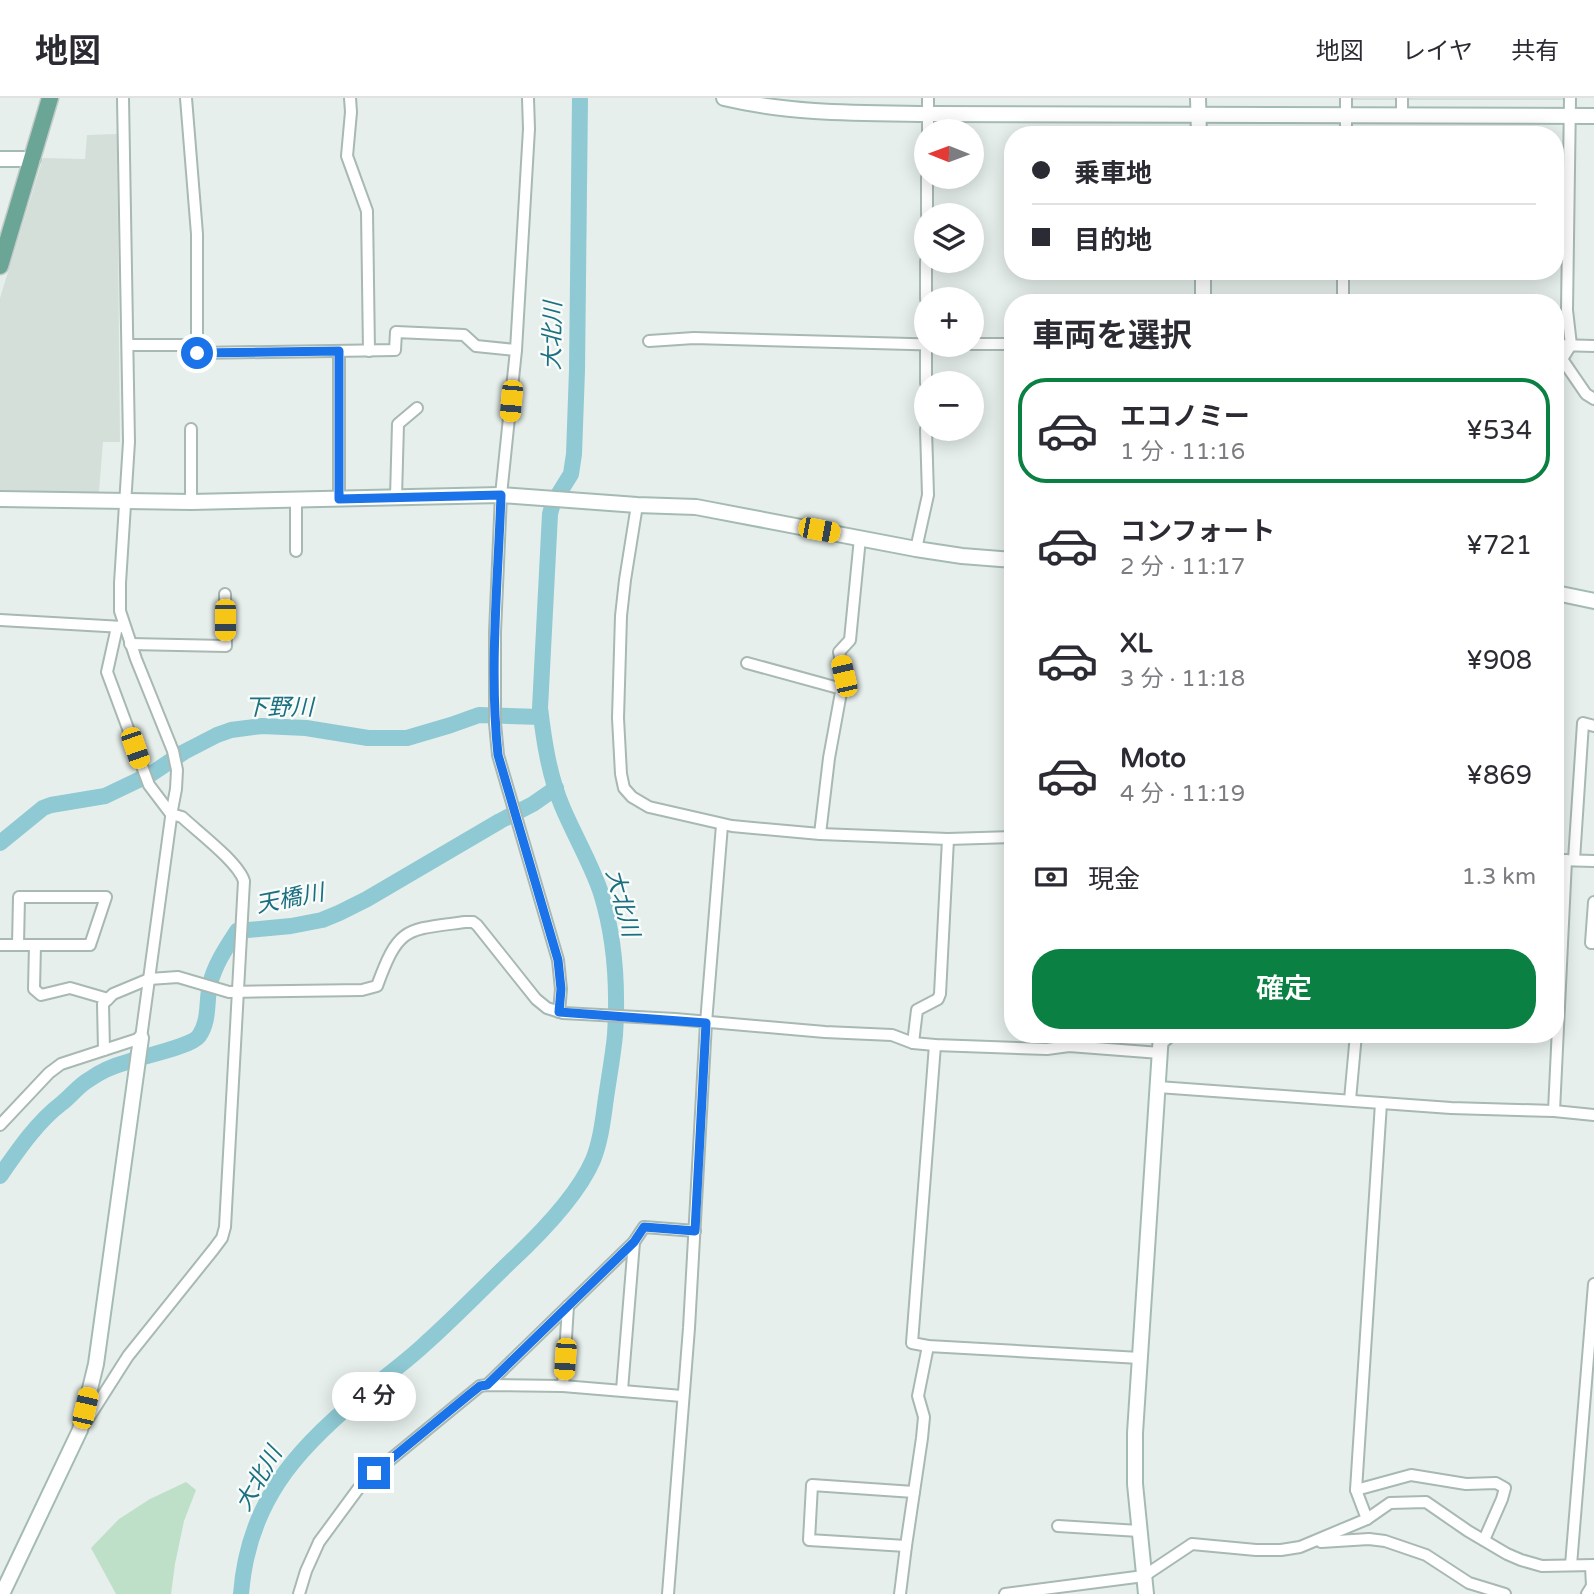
<!DOCTYPE html>
<html lang="ja">
<meta charset="utf-8">
<style>
:root{--surface:#fff;--page:#f7f7f7;--text:#2b2b33;--muted:#7c7c81;--line:#e1e1e2;--accent:#0b8043}
body{margin:0;font-family:"Varela Round","Noto Sans JP",sans-serif;background:var(--page);color:var(--text);height:100vh;display:flex;flex-direction:column;font-size:26px;white-space:nowrap}
*{box-sizing:border-box;margin:0}
p{font-size:23px;color:var(--muted)}
.icon{flex:none;width:38px;height:38px;fill:none;stroke:currentColor;stroke-width:2;stroke-linecap:round;stroke-linejoin:round}
.map{position:relative;flex:1;overflow:hidden}
.sheet{position:absolute;left:1004px;top:196px;width:560px;height:749px;display:flex;flex-direction:column;background:var(--surface);border-radius:28px;box-shadow:0 4px 18px #0003}
.sheet>*{flex:none}
.guide{position:absolute;left:1004px;top:28px;width:560px;height:154px;border-radius:28px;box-shadow:0 4px 18px #0003;display:grid;align-content:center;height:154px;padding:0 28px;background:var(--surface)}
.needle{width:46px;rotate:271deg}
.fabs{position:absolute;left:914px;top:21px;display:grid;gap:14px}
.fabs a{display:grid;place-items:center;width:70px;height:70px;border-radius:50%;background:var(--surface);box-shadow:0 4px 18px #0003;font-size:35px}
.end{position:absolute;width:32px;height:32px;margin:-16px;border:9px solid #1a73e8;background:#fff;box-shadow:0 0 0 4px #fff}
.from{border-radius:50%}
.bubble{position:absolute;height:49px;border-radius:24px;background:var(--surface);box-shadow:0 4px 18px #0003;font-size:23px;font-weight:600;line-height:49px;text-align:center}
.car{position:absolute;width:21px;height:42px;margin:-21px -10px;border-radius:9px;box-shadow:0 0 5px 2px #0007;background:linear-gradient(#f5c518 24%,#345 0 40%,#f5c518 0 76%,#345 0 86%,#f5c518 0)}
.guide b{display:flex;align-items:center;gap:24px;height:66px;font-size:26px}
.guide b+b{border-top:2px solid var(--line)}
.guide i{width:18px;height:18px;background:var(--text)}
ul{padding:0;list-style:none}
li{display:flex;align-items:center;gap:21px;height:105px;margin:0 14px 10px;padding:0 14px;border:4px solid transparent;border-radius:28px}
li div{flex:1}
li b{display:block;font-size:26px}
li em{font-style:normal;font-weight:600}
li.selected{border-color:var(--accent)}
li>.icon{width:63px;height:63px;stroke-width:1.5}
h2{padding:0 28px;font-size:32px;line-height:84px}
.pay{display:flex;align-items:center;gap:18px;height:77px;padding:0 28px;font-size:26px}
.pay p{margin-inline-start:auto}
.primary-button{display:flex;gap:14px;margin-top:auto;padding:14px 28px}
.primary-button a{flex:1;height:80px;border-radius:28px;background:var(--accent);color:#fff;font-size:28px;font-weight:600;line-height:80px;text-align:center}
header{display:flex;align-items:center;gap:42px;box-sizing:border-box;height:98px;padding:0 35px;background:var(--surface);border-bottom:2px solid var(--line)}
header strong{font-size:33px}
nav{display:flex;gap:38px;margin-inline-start:auto;font-size:24px}
.map>svg:first-child{display:block}
.built{fill:#d4dfda}
.green{fill:#bfe0c8}
.lines{fill:none;stroke-linecap:round;stroke-linejoin:round}
.river{stroke:#8ec9d4;stroke-width:16}
.street-casing{stroke:#a8b8b2;stroke-width:14}
.secondary-casing{stroke:#a4bbb3;stroke-width:18}
.primary-casing{stroke:#c2cac8;stroke-width:19}
.street{stroke:#fff;stroke-width:10}
.secondary{stroke:#fff;stroke-width:14}
.primary{stroke:#6aa596;stroke-width:16}
.route{stroke:#1a73e8;stroke-width:9}
.labels{text-anchor:middle;dominant-baseline:central;stroke-width:5;stroke-linejoin:round;paint-order:stroke}
.water-label{font-size:23px;font-style:italic;fill:#1c6f80;stroke:#f7fbf9}
</style>
<header>
<strong>地図</strong>
<nav><a>地図</a><a>レイヤ</a><a>共有</a></nav>
</header>
<div class="map">
<svg width="1594" height="1496" viewBox="0 0 1594 1496">
<rect width="100%" height="100%" fill="#e6efeb"/>
<g class="built">
<rect x="1353" y="0" width="212" height="2"/>
<polygon points="117,36 120,344 103,344 99,394 0,393 0,200 43,60 85,61 87,37"/>
</g>
<polygon class="green" points="186,1384 196,1392 184,1423 175,1466 171,1496 116,1496 91,1450 119,1421 150,1401"/>
<g class="lines">
<g class="river">
<polyline points="0,745 43,710 51,707 105,698 151,676 184,654 217,637 231,632 262,628 306,630 368,640 407,640 451,627 479,617 541,619"/>
<path d="M 0,1078 C 18,1052 37,1024 62,1005 C 72,997 79,987 90,981 C 100,974 113,968 124,965 C 139,959 191,949 199,938 C 210,922 206,903 210,886 C 215,866 226,850 237,833 L 291,828 L 322,822 L 339,815 L 367,801 L 500,723 L 533,706 L 556,690"/>
<path d="M 241,1496 C 248,1406 294,1353 360,1299 C 382,1281 406,1264 426,1245 C 455,1219 482,1191 510,1164 C 539,1137 577,1099 593,1062 C 601,1042 603,1021 606,1000 C 609,979 613,958 615,937 C 618,890 615,840 601,795 C 591,765 574,737 562,708 C 549,677 544,643 540,610 L 550,416 L 553,405 L 571,376 L 574,356 L 577,272 L 580,0"/>
</g>
<defs>
<g id="street">
<polyline points="186,0 197,136 197,255 395,252 396,234 464,237 476,248 516,252"/>
<polyline points="350,0 351,14 347,58 367,113 369,253"/>
<polyline points="528,0 529,31 516,252 501,397 495,534 495,625 498,657 558,862 561,891 559,914"/>
<polyline points="1402,0 1402,17"/>
<polyline points="928,33 928,0"/>
<polyline points="1346,37 1346,0"/>
<polyline points="927,117 927,79"/>
<polyline points="926,201 926,163"/>
<polyline points="1343,205 1343,173"/>
<polyline points="649,243 694,240 947,247"/>
<polyline points="926,243 926,285"/>
<polyline points="971,246 1013,246"/>
<polyline points="128,247 197,247"/>
<polyline points="1556,247 1594,248"/>
<polyline points="339,253 339,401"/>
<polyline points="1562,261 1586,296 1594,301"/>
<polyline points="1556,267 1562,261 1571,247 1567,212 1570,0"/>
<polyline points="396,399 398,326 417,310"/>
<polyline points="191,404 191,331"/>
<polyline points="637,407 625,482 621,518 618,620 621,676 624,690 632,699 649,709 732,728 820,736 948,741 1013,739"/>
<polyline points="916,451 928,397 926,331"/>
<polyline points="296,453 296,402"/>
<polyline points="0,522 123,529"/>
<polyline points="130,546 226,548 225,496"/>
<polyline points="747,565 842,591"/>
<polyline points="820,736 829,660 844,578 839,554 850,542 860,440"/>
<polyline points="1556,762 1594,763"/>
<polyline points="1574,762 1583,625 1594,628"/>
<polyline points="1594,804 1591,845 1594,845"/>
<polyline points="0,847 90,847 106,799 19,799 18,847"/>
<polyline points="35,847 34,891 41,897 70,890 108,901"/>
<polyline points="913,945 917,912 938,901 940,896 948,741"/>
<polyline points="1161,946 1173,936"/>
<polyline points="935,947 912,1245 928,1248 1140,1260"/>
<path d="M 104,952 L 103,906 L 113,896 L 149,881 L 178,879 L 229,894 L 362,892 L 377,888 C 399,828 405,832 465,824 L 473,824 L 477,827 L 536,901 L 547,910 L 563,915 L 675,921 L 825,934 L 892,937 L 913,945 L 935,947 L 1047,951 L 1069,948 L 1160,955"/>
<polyline points="1158,989 1451,1010 1554,1013 1594,1017"/>
<polyline points="1350,1002 1356,936"/>
<polyline points="1554,1013 1566,762"/>
<polyline points="0,1027 49,975 61,966 141,940 172,712 176,691 177,672 173,653 136,561 120,513 120,485 129,344 123,0"/>
<polyline points="487,1287 634,1144 644,1129 695,1133"/>
<polyline points="563,1288 568,1208"/>
<polyline points="622,1292 634,1144"/>
<path d="M 84,1327 L 128,1258 L 213,1152 L 222,1140 L 225,1129 L 244,783 C 238,764 198,734 182,719 L 171,716 L 149,687 L 107,574 L 117,529"/>
<polyline points="1356,1392 1411,1377 1466,1386 1496,1385 1505,1390 1502,1401 1484,1442"/>
<polyline points="1367,1421 1356,1392 1381,1005"/>
<polyline points="1058,1428 1139,1433"/>
<polyline points="1321,1444 1369,1441 1385,1443 1426,1457 1469,1485 1505,1496"/>
<polyline points="906,1448 809,1442 812,1387 914,1394"/>
<polyline points="1571,1467 1594,1186"/>
<polyline points="299,1496 306,1473 319,1444 358,1391 374,1375 480,1288 487,1287 563,1288 682,1298"/>
<polyline points="668,1496 689,1230 706,925 722,727"/>
<polyline points="900,1496 906,1448 922,1340 924,1319 918,1298 928,1248"/>
<polyline points="1005,1496 1144,1478 1192,1446 1256,1452 1281,1452 1300,1449 1367,1421 1390,1405 1426,1404 1468,1433 1507,1456 1521,1462 1542,1468 1594,1467"/>
<polyline points="1587,1496 1592,1488 1591,1468"/>
</g>
<g id="secondary">
<path d="M 724,0 C 791,16 859,15 928,16 L 1594,18"/>
<polyline points="1198,0 1199,37"/>
<polyline points="0,61 33,61"/>
<polyline points="1203,173 1203,205"/>
<polyline points="0,401 191,404 501,397 637,407 696,409 916,451 962,458 1013,462"/>
<polyline points="1556,495 1594,503"/>
<polyline points="2,1496 80,1332 96,1266 141,940"/>
<polyline points="1146,1496 1135,1386 1135,1335 1161,936"/>
</g>
<polyline id="primary" points="0,168 50,0"/>
</defs>
<use href="#street" class="street-casing"/>
<use href="#secondary" class="secondary-casing"/>
<use href="#primary" class="primary-casing"/>
<use href="#street" class="street"/>
<use href="#secondary" class="secondary"/>
<use href="#primary" class="primary"/>
</g>
<g class="lines">
<path class="route" d="M 197,255 L 339,253 L 339,401 L 501,397 C 498,483 489,572 498,657 L 558,862 L 561,891 L 559,914 L 706,925 L 695,1133 L 644,1129 L 634,1144 L 487,1287 L 480,1288 L 470,1296 L 374,1375"/>
</g>
<g class="labels">
<g class="water-label">
<text transform="translate(553 238) rotate(-89)">大北川</text>
<text x="279" y="610">下野川</text>
<text transform="translate(290 801) rotate(-11)">天橋川</text>
<text transform="translate(622 805) rotate(75)">大北川</text>
<text transform="translate(259 1381) rotate(-60)">大北川</text>
</g>
</g>
</svg>
<div class="fabs">
<a><svg class="needle" viewBox="-14 -14 28 28"><path d="M0-13l5 13h-10z" fill="#e53935"/><path d="M0 13l5-13h-10z" fill="#7c7c81"/></svg></a>
<a><svg class="icon" aria-label="layers" viewBox="0 0 24 24"><path d="M12 4l9 5-9 5-9-5zM3 14l9 5 9-5"/></svg></a>
<a>+</a>
<a>−</a>
</div>
<i class="end from" style="left:197px;top:255px"></i>
<i class="end" style="left:374px;top:1375px"></i>
<div class="bubble" style="left:332px;top:1274px;width:84px">4 分</div>
<i class="car" style="left:511px;top:303px;rotate:185deg"></i>
<i class="car" style="left:819px;top:432px;rotate:101deg"></i>
<i class="car" style="left:225px;top:522px;rotate:180deg"></i>
<i class="car" style="left:844px;top:578px;rotate:347deg"></i>
<i class="car" style="left:135px;top:650px;rotate:161deg"></i>
<i class="car" style="left:565px;top:1261px;rotate:184deg"></i>
<i class="car" style="left:85px;top:1310px;rotate:13deg"></i>
<div class="guide">
<b><i class="from"></i>乗車地</b>
<b><i></i>目的地</b>
</div>
<section class="sheet">
<h2>車両を選択</h2>
<ul>
<li class="selected"><svg class="icon" aria-label="car" viewBox="0 0 24 24"><path d="M5 17H2v-5l4-1 3-4h7l3 4 3 1v5h-3M9 17h6M6 11h13"/><circle cx="7" cy="17" r="2"/><circle cx="17" cy="17" r="2"/></svg><div><b>エコノミー</b><p>1 分 · 11:16</p></div><em>¥534</em></li>
<li><svg class="icon" aria-label="car" viewBox="0 0 24 24"><path d="M5 17H2v-5l4-1 3-4h7l3 4 3 1v5h-3M9 17h6M6 11h13"/><circle cx="7" cy="17" r="2"/><circle cx="17" cy="17" r="2"/></svg><div><b>コンフォート</b><p>2 分 · 11:17</p></div><em>¥721</em></li>
<li><svg class="icon" aria-label="car" viewBox="0 0 24 24"><path d="M5 17H2v-5l4-1 3-4h7l3 4 3 1v5h-3M9 17h6M6 11h13"/><circle cx="7" cy="17" r="2"/><circle cx="17" cy="17" r="2"/></svg><div><b>XL</b><p>3 分 · 11:18</p></div><em>¥908</em></li>
<li><svg class="icon" aria-label="car" viewBox="0 0 24 24"><path d="M5 17H2v-5l4-1 3-4h7l3 4 3 1v5h-3M9 17h6M6 11h13"/><circle cx="7" cy="17" r="2"/><circle cx="17" cy="17" r="2"/></svg><div><b>Moto</b><p>4 分 · 11:19</p></div><em>¥869</em></li>
</ul>
<div class="pay"><svg class="icon" aria-label="cash" viewBox="0 0 24 24"><path d="M3 7h18v10H3z"/><circle cx="12" cy="12" r="2"/></svg>現金<p>1.3 km</p></div>
<div class="primary-button"><a>確定</a></div>
</section>
</div>
